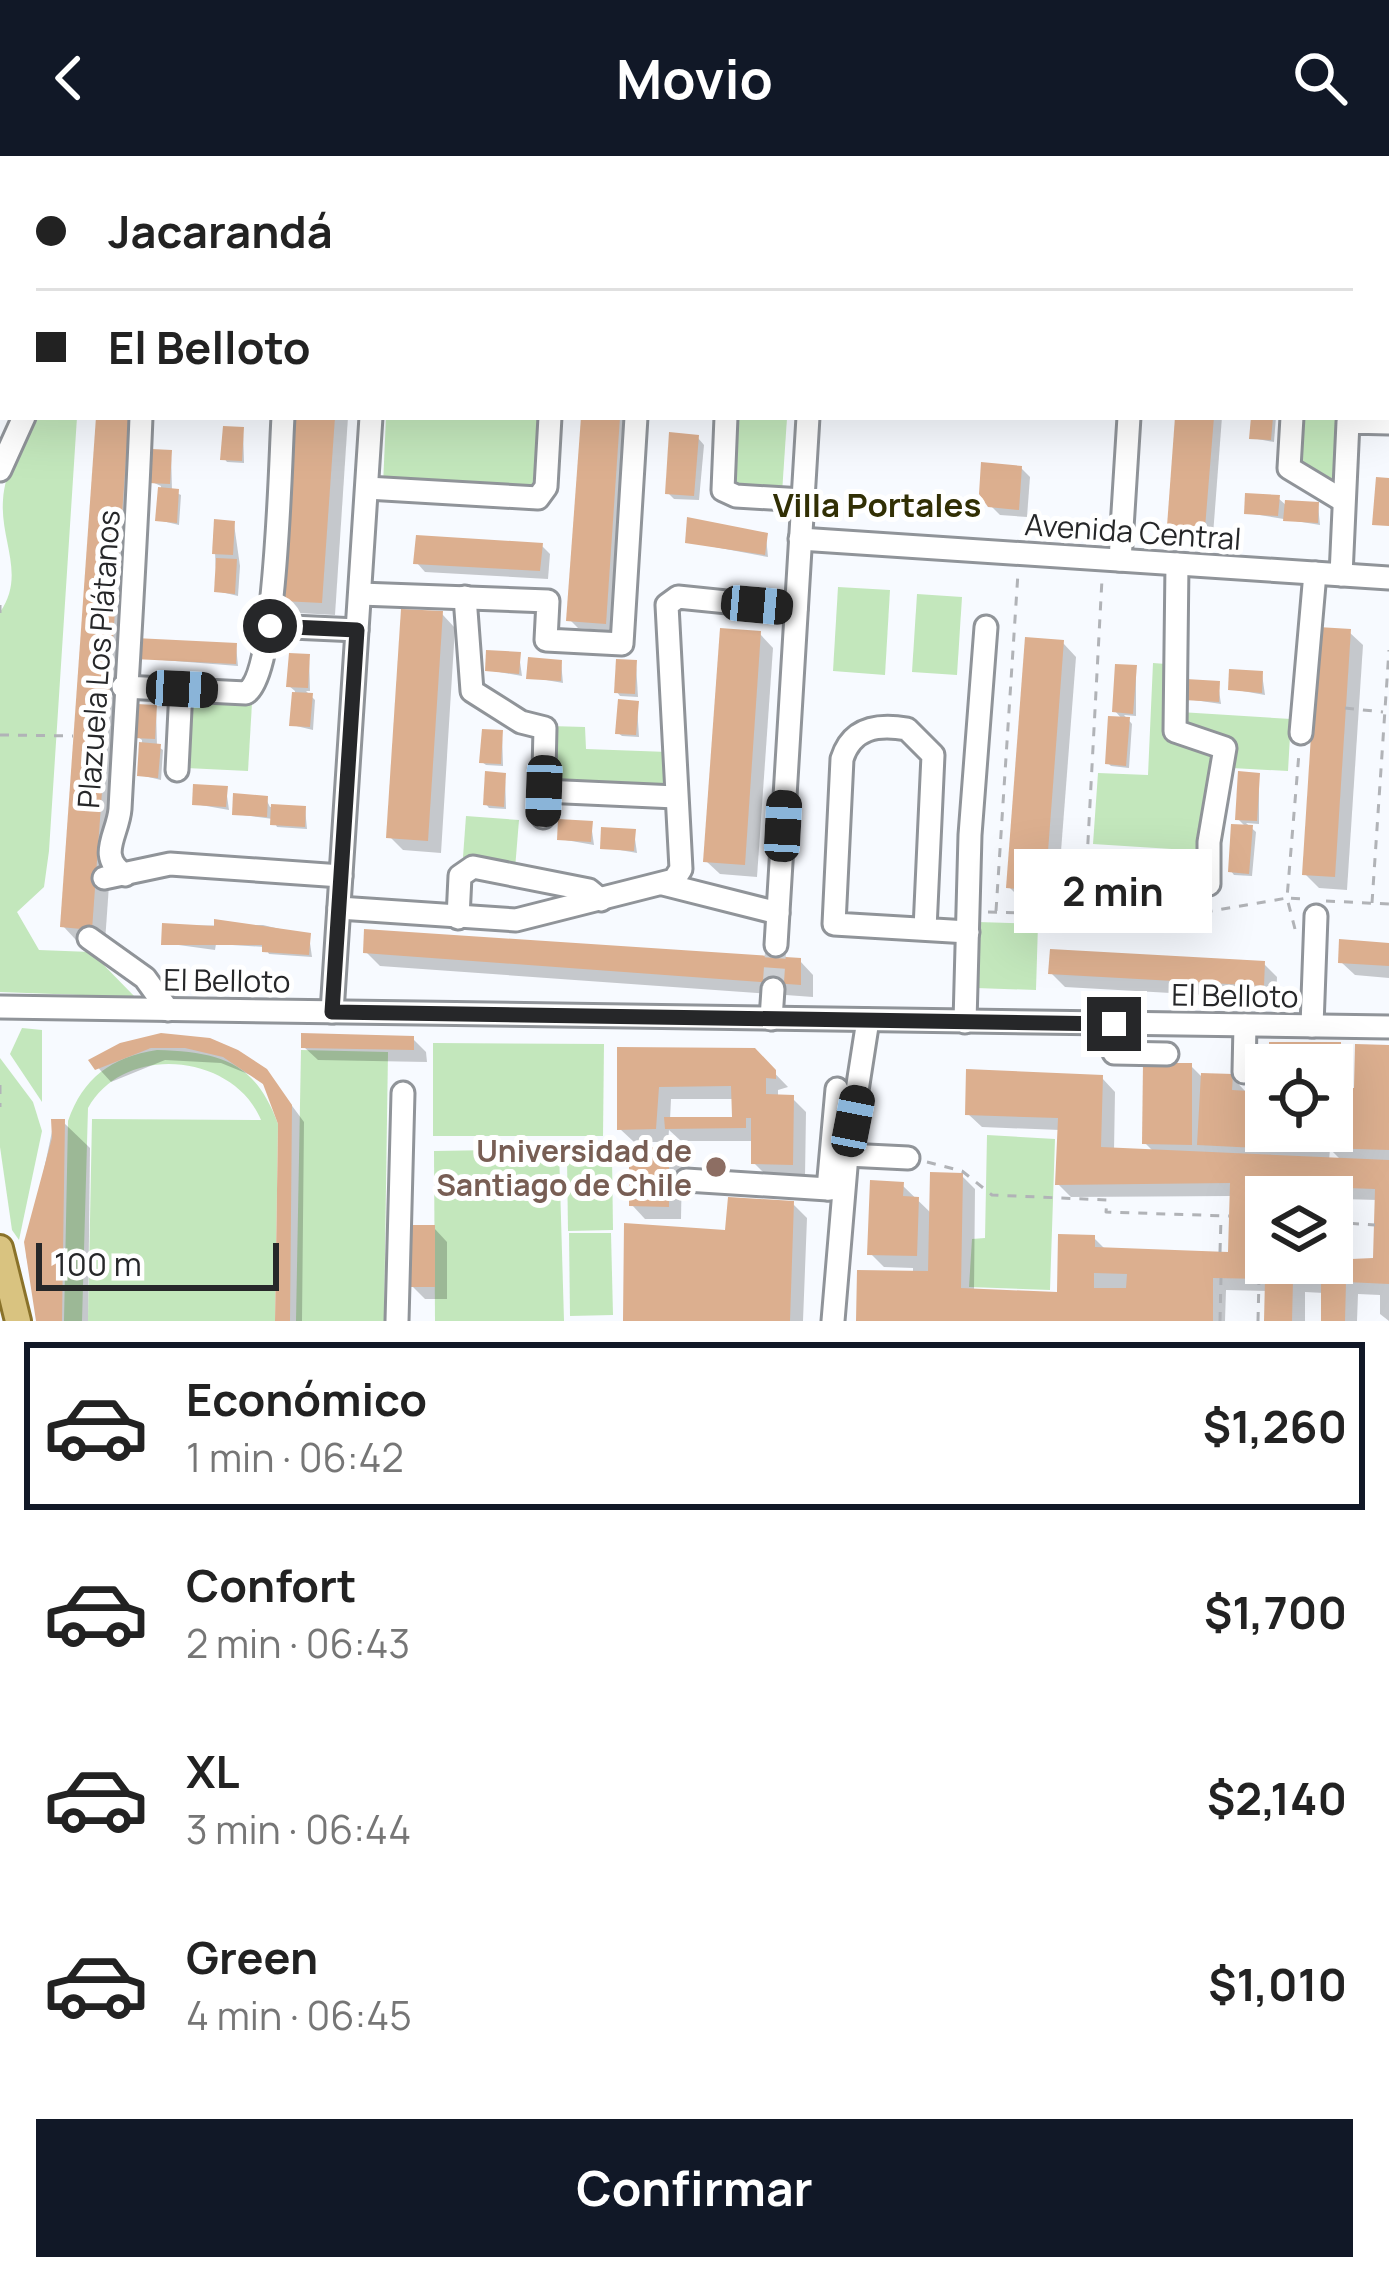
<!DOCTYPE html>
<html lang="es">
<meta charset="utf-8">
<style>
:root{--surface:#fff;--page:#f2f2f2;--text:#222;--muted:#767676;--line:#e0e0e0;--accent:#111827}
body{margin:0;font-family:Manrope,sans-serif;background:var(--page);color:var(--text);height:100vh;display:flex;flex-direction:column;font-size:45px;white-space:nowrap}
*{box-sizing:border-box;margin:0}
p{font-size:39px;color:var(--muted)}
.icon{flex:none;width:66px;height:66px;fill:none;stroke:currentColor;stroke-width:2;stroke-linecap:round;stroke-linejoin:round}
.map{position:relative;height:1165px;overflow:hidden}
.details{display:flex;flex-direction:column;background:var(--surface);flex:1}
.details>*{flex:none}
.guide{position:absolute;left:0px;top:0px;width:1389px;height:264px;box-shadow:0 12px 48px #0002;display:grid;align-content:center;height:264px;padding:0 36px;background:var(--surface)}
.buttons{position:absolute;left:1245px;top:888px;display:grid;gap:24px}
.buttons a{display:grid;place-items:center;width:108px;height:108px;border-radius:0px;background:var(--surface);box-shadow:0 12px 48px #0002;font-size:60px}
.scale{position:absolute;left:36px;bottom:30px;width:243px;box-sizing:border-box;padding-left:12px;border:6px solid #262729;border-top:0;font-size:33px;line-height:42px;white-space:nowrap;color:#262729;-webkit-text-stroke:9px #fff;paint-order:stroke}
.end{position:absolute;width:54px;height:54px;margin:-27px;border:15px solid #262729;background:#fff;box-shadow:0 0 0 6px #fff}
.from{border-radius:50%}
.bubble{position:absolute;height:84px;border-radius:0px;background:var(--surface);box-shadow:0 12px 48px #0002;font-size:39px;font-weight:700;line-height:84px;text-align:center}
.car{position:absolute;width:36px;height:72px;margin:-36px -18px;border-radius:15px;box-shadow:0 0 9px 3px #0007;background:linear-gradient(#222 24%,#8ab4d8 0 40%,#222 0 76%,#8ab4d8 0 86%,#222 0)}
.guide b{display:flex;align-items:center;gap:42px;height:114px;font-size:45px}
.guide b+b{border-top:3px solid var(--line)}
.guide i{width:30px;height:30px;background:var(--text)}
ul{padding:21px 0 0;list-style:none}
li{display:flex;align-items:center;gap:36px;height:168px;margin:0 24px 18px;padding:0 12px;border:6px solid transparent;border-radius:0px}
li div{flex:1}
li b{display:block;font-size:45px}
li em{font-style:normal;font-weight:700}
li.selected{border-color:var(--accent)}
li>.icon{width:108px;height:108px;stroke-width:1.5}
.action{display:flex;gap:24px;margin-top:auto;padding:24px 36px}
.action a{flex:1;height:138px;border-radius:0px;background:var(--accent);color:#fff;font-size:48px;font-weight:700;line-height:138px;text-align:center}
header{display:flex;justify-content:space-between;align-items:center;height:156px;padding:0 36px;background:var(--accent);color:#fff;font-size:54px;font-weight:700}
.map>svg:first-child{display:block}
.green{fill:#c3e7bc}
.shadow{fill:#0003;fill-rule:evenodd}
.building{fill:#dcaf8f;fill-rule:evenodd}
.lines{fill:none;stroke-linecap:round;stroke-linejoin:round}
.minor-tunnel{stroke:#cdd0d4;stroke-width:21;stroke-dasharray:21 10;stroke-linecap:butt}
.minor-casing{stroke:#909499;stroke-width:27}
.major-casing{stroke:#8a722a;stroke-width:30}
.path{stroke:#b1b3b7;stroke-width:3;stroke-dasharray:9 9;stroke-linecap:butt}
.minor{stroke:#fff;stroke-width:21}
.major{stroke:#d9c380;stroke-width:24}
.route{stroke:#262729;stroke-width:15}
.education-dot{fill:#8d6e63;stroke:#fff;stroke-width:4.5}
.labels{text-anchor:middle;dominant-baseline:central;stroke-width:10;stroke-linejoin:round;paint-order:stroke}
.street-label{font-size:30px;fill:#262729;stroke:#fff}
.education-label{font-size:30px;font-weight:bold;fill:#785e54;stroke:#fff;text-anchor:end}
.neighbourhood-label{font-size:33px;font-weight:bold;fill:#312f04;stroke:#fff}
</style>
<header><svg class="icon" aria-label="back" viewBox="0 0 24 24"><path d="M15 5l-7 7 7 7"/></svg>Movio<svg class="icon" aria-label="search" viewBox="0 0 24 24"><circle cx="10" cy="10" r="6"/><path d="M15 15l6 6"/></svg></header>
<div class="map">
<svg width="1389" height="1165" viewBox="0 0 1389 1165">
<rect width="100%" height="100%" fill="#f7faff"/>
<g class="green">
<polygon points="1386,229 1389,265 1342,263 1333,328 1295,309 1296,261 1386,261"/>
<path d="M 77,261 L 49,695 L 44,731 L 17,756 L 39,794 L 91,796 L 135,841 L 0,836 L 0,456 C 26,419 0,385 3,344 C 5,314 21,288 34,262 Z"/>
<polygon points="386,261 546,261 541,329 532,339 383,329"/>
<polygon points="730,261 787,262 782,337 725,329"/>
<polygon points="838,431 890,434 885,519 833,515"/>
<polygon points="917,438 962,441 957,519 912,516"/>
<polygon points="1153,507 1179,509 1180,556 1291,563 1288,615 1214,611 1203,695 1093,688 1098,617 1148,619"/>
<polygon points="191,543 252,547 248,615 186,612"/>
<polygon points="550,570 585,571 586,593 668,596 668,637 549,629"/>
<polygon points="466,660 519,664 515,713 475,709 463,701"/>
<polygon points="978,766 1038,768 1036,834 976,832"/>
<polygon points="22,872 42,874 42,946 10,898"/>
<polygon points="433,887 604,888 603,980 433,980"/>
<path d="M 157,894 C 220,896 255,905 278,968 L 275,1165 L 88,1165 L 92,963 L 261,964 C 234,898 125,886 88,952 L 82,1165 L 64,1165 L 68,965 C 83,922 111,901 157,894 Z"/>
<polygon points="301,894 388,896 384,1165 296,1165"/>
<polygon points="0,902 33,946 42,975 19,1084 12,1074 0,991"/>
<polygon points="987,979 1055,983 1050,1134 969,1131 972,1083 985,1082"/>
<polygon points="559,993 564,1165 435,1165 434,995"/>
<polygon points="612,1001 613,1074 568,1075 567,1002"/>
<polygon points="569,1077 611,1077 613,1159 570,1160"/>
</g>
<g class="shadow">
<polygon points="33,0 83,0 33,3"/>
<polygon points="216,0 250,0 250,3"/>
<polygon points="288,0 332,0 332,3"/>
<polygon points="517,0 590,0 591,1 517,3"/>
<rect x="1140" y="0" width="106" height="3"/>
<polygon points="1381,0 1389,0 1389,37 1386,3"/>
<polygon points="99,261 142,261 105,786 76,784 63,770"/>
<polygon points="298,261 348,261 335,459 299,457 285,443"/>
<polygon points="584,261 628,261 614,475 578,472 570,464"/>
<polygon points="1178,261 1222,261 1213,379 1178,377 1170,368"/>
<polygon points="1254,261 1276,261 1274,286 1252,282"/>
<polygon points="243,274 244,307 227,306 224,302"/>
<polygon points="698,282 704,289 699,344 674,343 668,337"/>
<polygon points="171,297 172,335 181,339 179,369 158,364 161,330 152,326"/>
<polygon points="1021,312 1030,321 1027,361 1000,359 990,349"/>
<polygon points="1278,342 1287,350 1318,349 1320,369 1247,357"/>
<polygon points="234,368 240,410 238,440 217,435 215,397"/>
<polygon points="766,380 768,401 688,386"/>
<polygon points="541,389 550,398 548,423 425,416 417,407"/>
<polygon points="442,458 455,472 441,697 403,694 390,681"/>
<polygon points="1349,476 1363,489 1347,734 1319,732 1305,718"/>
<polygon points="760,478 773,492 757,721 720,718 706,705"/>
<polygon points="1063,487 1076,501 1057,747 1023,745 1009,731"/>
<polygon points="236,490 238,510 137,502"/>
<polygon points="519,499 522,520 488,514"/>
<polygon points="309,501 310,535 306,535 315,544 313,574 292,569 295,535 289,530"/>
<polygon points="561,506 563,527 529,521"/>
<polygon points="636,507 638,541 620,540 617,536"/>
<polygon points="1136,512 1136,560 1124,559 1132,568 1129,612 1111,610 1108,607 1123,564 1115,555"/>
<polygon points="1262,518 1265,539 1231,533"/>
<polygon points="1218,528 1221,548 1187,543"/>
<polygon points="637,548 639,581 622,580 618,577"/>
<polygon points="156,552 157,590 163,594 161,624 140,619 142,584 137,580"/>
<polygon points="502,577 503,610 486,609 482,606"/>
<polygon points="505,619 506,653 489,652 486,648"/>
<polygon points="1259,620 1259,668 1246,667 1256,676 1252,720 1234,719 1231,715 1247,672 1238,663"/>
<polygon points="226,633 229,654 195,648"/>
<polygon points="266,643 270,651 305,652 307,673 277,671 273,663 235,658"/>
<polygon points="591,668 594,689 560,683"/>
<polygon points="634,676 637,697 603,691"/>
<polygon points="1130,710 1132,730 1098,725"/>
<polygon points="1173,724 1175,745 1141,739"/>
<polygon points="263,769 309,780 312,801 269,798 265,791 216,788 215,794 164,787 165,770"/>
<polygon points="1389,790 1389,822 1355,819 1341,806"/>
<polygon points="366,796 800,805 813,819 813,841 380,810"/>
<polygon points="1264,808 1277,821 1276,843 1065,831 1051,817"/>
<polygon points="195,882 273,924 304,966 302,1165 279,1165 281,968 275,942 258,922 221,907 165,904 111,926 92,905"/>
<polygon points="413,883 426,896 427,906 318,904 304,891"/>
<polygon points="1340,889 1346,895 1346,918 1332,918"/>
<path d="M 1389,892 L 1389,1165 L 1380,1158 L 1380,1139 L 1358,1138 L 1357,1165 L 1324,1165 L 1324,1137 L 1305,1136 L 1305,1165 L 1267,1165 L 1268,1135 L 1226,1134 L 1225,1165 L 859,1165 L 860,1117 L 913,1118 L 913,1112 L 884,1111 L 870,1097 L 902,1029 L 932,1058 L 962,1020 L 975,1033 L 974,1136 L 1060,1139 L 1094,1082 L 1107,1095 L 1231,1099 L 1233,1040 L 1071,1041 L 1058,1028 L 1060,974 L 982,971 L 968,958 L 1102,922 L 1115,936 L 1114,995 L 1155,997 L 1145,987 L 1191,910 L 1201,920 L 1232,921 L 1245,935 L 1266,939 L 1266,975 L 1322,975 L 1327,988 L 1332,935 L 1357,935 ZM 1330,993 L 1342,1005 L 1329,1005 ZM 1266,1041 L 1378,1044 L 1376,1105 L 1266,1107 Z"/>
<path d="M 620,894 L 753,895 L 788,931 L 778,934 L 778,942 L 792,942 L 806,956 L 805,1021 L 768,1021 L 754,1007 L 754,985 L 681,985 L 669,974 L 668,986 L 634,986 L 620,973 ZM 671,943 L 734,943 L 735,964 L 670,964 Z"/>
<polygon points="54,966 63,966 90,992 88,1165 41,1165 26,1099"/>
<polygon points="668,994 682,1008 681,1063 645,1063 632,1049"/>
<polygon points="793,1048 807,1062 803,1165 626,1165 627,1071 728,1077"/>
<polygon points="434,1072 447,1086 447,1143 425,1143 412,1130"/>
</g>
<g class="building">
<polygon points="96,261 129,261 92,774 60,771"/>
<polygon points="295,261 335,261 322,447 282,445"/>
<polygon points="581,261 620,261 606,468 566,465"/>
<polygon points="1175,261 1214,261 1205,372 1167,370"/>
<polygon points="1251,261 1273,261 1271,284 1249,283"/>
<polygon points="223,270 244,271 242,305 220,304"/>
<polygon points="669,276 699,279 694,340 665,338"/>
<polygon points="151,293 172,294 170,328 148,327"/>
<polygon points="981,306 1022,310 1019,354 988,351 979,338"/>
<polygon points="1376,321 1389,322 1389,370 1372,369"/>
<polygon points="158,331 179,333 177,367 155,365"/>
<polygon points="1245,337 1280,339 1278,360 1244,358"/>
<polygon points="1285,344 1319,346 1318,367 1283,365"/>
<polygon points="687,361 768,377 765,399 685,387"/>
<polygon points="214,363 235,365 233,399 212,398"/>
<polygon points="416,379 543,387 540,415 413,408"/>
<polygon points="216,402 237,403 235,438 214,436"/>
<polygon points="401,453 443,455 428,685 386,682"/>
<polygon points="1318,471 1351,473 1335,721 1302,719"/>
<polygon points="720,472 761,475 745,709 703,706"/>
<polygon points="1025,481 1064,484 1045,735 1006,732"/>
<polygon points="135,482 237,487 236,508 134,503"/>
<polygon points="486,494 521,496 519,518 485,515"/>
<polygon points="289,497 310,498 308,532 286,531"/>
<polygon points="528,501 562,504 561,525 526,523"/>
<polygon points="616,503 637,504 635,538 614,537"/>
<polygon points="1115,508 1137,509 1133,558 1112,556"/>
<polygon points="1229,513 1263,515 1262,537 1228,534"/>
<polygon points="1186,523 1220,525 1219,546 1184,544"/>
<polygon points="292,536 313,537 310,571 289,570"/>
<polygon points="618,543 639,545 636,579 615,578"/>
<polygon points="136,548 157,549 155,583 134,582"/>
<polygon points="1108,560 1130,561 1126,610 1105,608"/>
<polygon points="482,573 503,574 501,608 479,607"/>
<polygon points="139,586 161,588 158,622 137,620"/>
<polygon points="485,615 506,617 504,651 483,649"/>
<polygon points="1238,615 1260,617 1257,665 1235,664"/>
<polygon points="193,628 228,630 226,651 192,649"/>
<polygon points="233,637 268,640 267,661 232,659"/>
<polygon points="271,648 306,650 305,671 270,669"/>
<polygon points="558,663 593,665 591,686 557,684"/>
<polygon points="1231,668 1253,669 1249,718 1228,716"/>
<polygon points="601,671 636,673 634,695 600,693"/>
<polygon points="1097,705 1131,707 1130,728 1095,726"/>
<polygon points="1140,719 1174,721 1173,743 1138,741"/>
<polygon points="214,763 311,777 309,799 262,796 262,789 161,789 162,767 214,770"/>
<polygon points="364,773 801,802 801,829 363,797"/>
<polygon points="1339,783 1389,787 1389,810 1338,807"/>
<polygon points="1050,793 1265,805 1264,830 1048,818"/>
<polygon points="161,877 210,882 238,894 267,913 292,949 290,1165 275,1165 278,968 263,928 223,901 185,892 151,892 95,914 88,904 120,887"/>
<polygon points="301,877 414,880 414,894 301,892"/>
<polygon points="1269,886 1341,886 1341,913 1269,909"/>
<polygon points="1355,888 1389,889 1389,994 1324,992 1325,975 1332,975 1332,932 1354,932"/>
<polygon points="617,891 755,892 776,914 776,923 766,922 766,938 794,939 793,1009 751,1008 751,962 746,962 746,972 665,973 664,961 732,961 731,930 659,931 656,973 617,974"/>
<polygon points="1143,907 1192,907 1192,989 1142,988"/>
<path d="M 966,913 L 1103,919 L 1101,991 L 1389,1004 L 1389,1128 L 1346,1126 L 1345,1165 L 1321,1165 L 1321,1125 L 1293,1124 L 1292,1165 L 1264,1165 L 1265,1123 L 1213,1122 L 1213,1165 L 856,1165 L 857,1114 L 928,1115 L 930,1016 L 963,1017 L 961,1132 L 1057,1136 L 1058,1078 L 1095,1079 L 1095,1091 L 1228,1096 L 1230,1027 L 1055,1029 L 1058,962 L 965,959 ZM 1265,1029 L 1375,1033 L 1373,1102 L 1266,1107 ZM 1094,1117 L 1127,1118 L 1126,1132 L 1094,1132 Z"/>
<polygon points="1201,917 1233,918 1232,934 1266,936 1266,975 1318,975 1317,995 1197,989"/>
<polygon points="51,963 65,963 62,1165 36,1165 24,1086 52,982"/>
<polygon points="669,991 669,1051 629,1050 629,992"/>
<polygon points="870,1024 904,1026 903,1040 919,1041 917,1100 867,1099"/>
<polygon points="728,1041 794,1045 790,1165 623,1165 624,1067 725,1074"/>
<polygon points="405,1069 435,1069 435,1131 409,1131"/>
</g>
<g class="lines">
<polyline class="minor-tunnel" points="773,833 776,789"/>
<defs>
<g id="minor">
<polyline points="109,0 109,3"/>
<polyline points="1110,0 1110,3"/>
<polyline points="389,3 389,0"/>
<polyline points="692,3 692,0"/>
<polyline points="823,3 823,0"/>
<polyline points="1386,60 1389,60"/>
<polyline points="1386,223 1389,223"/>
<polyline points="726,261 723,334 736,340 803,344"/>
<polyline points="1292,261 1289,312 1342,344"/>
<polyline points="0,314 24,261"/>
<polyline points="367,332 538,342 546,331 550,261"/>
<polyline points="800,383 1389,422"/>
<polyline points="1120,404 1129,261"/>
<polyline points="1177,408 1175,575 1225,592 1209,686 1209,728"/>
<polyline points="1341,419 1348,266 1389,267"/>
<polyline points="360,438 548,445 546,484 622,488 636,261"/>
<polyline points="465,441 472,535 521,566 545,572 543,661"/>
<polyline points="270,470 357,474"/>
<path d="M 123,531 L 246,537 C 277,517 280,307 283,261"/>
<polyline points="1301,577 1315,417"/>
<polyline points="177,614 181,533"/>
<polyline points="543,635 676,641"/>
<path d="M 125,719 C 96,700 118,679 120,653 C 127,522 136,392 141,261"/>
<polyline points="104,722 170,708 341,720"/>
<polyline points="663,728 778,757"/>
<polyline points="339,752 516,764 674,724 681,713 667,449 678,441 796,453"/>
<polyline points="458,762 460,720 473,711 589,734 601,744"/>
<path d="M 925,773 L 933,599 L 907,573 C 878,568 852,571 842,603 L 834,768 L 968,776"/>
<polyline points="89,782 145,822 168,854"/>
<polyline points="776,789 808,261"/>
<polyline points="0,851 1389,871"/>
<polyline points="332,856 371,261"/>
<polyline points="771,863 773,833"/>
<polyline points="965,866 970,679 986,471"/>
<polyline points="1114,868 1114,897 1167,898"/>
<polyline points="1312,870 1316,760"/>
<polyline points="1244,916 1245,869"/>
<polyline points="837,933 828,1033 841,1032"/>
<polyline points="847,999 908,1002"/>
<polyline points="686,1024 828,1033"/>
<polyline points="397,1165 403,937"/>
<polyline points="833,1165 847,999 868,864"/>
</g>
<polyline id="major" points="0,1092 18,1165"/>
</defs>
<use href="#minor" class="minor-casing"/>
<use href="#major" class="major-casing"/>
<g class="path">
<polyline points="1386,132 1389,132"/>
<polyline points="0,449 0,457"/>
<polyline points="1345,552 1383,556"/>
<polyline points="0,579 73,580"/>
<polyline points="1326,745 1389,748"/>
<polyline points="1372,747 1389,494"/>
<polyline points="996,755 1018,417"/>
<polyline points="988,756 1177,761 1287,742 1299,597"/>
<polyline points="1084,760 1102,423"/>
<polyline points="1295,773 1287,742 1305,743"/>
<polyline points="0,929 0,951"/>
<polyline points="927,1006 962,1015 992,1039 1107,1044 1106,1056 1229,1060"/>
<polyline points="1264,1061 1266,1062"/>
<polyline points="1332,1066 1375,1069"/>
<polyline points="1220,1096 1221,1062"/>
<polyline points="1263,1099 1266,1081"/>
<polyline points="1220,1165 1221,1122"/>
<polyline points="1258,1165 1259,1123"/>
</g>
<use href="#minor" class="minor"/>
<use href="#major" class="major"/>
</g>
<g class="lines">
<polyline class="route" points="270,470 357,474 332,856 1114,868"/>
</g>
<circle class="education-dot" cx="716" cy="1011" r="12"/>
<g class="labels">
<g class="street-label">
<text transform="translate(1133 375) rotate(4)">Avenida Central</text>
<text transform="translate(98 503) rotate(-86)">Plazuela Los Plátanos</text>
<text transform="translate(227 824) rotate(1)">El Belloto</text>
<text transform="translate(1235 839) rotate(1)">El Belloto</text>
</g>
<g class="education-label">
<text x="692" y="994">Universidad de<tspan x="692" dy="34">Santiago de Chile</tspan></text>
</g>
<g class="neighbourhood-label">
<text x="877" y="348">Villa Portales</text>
</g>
</g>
</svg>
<div class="buttons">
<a><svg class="icon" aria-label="locate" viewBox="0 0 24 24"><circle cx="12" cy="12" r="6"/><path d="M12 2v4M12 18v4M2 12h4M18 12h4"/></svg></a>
<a><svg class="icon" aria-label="layers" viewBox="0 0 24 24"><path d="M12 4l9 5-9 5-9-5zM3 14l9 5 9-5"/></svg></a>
</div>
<div class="scale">100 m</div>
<i class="end from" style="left:270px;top:470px"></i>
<i class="end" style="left:1114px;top:868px"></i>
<div class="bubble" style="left:1014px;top:693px;width:198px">2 min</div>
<i class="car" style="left:757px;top:449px;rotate:95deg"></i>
<i class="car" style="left:182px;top:533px;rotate:93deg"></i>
<i class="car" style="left:544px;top:635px;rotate:182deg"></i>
<i class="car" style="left:783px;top:670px;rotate:3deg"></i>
<i class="car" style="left:853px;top:965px;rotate:11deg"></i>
<div class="guide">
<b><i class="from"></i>Jacarandá</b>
<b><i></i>El Belloto</b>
</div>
</div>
<section class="details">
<ul>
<li class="selected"><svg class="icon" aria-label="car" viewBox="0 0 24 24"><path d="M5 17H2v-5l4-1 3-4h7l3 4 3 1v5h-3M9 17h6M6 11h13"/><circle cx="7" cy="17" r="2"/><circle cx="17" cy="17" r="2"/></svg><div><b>Económico</b><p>1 min · 06:42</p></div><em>$1,260</em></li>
<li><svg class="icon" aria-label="car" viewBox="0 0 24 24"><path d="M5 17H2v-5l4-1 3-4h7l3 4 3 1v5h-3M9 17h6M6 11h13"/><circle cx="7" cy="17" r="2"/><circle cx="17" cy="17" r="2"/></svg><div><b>Confort</b><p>2 min · 06:43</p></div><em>$1,700</em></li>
<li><svg class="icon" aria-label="car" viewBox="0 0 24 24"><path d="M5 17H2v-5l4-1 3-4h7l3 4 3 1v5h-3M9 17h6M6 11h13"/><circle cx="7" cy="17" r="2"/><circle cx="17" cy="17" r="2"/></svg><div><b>XL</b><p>3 min · 06:44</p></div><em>$2,140</em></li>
<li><svg class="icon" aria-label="car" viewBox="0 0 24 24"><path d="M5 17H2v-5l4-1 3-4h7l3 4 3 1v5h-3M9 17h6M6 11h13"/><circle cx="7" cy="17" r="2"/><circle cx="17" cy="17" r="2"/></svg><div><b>Green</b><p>4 min · 06:45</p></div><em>$1,010</em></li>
</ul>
<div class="action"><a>Confirmar</a></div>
</section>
